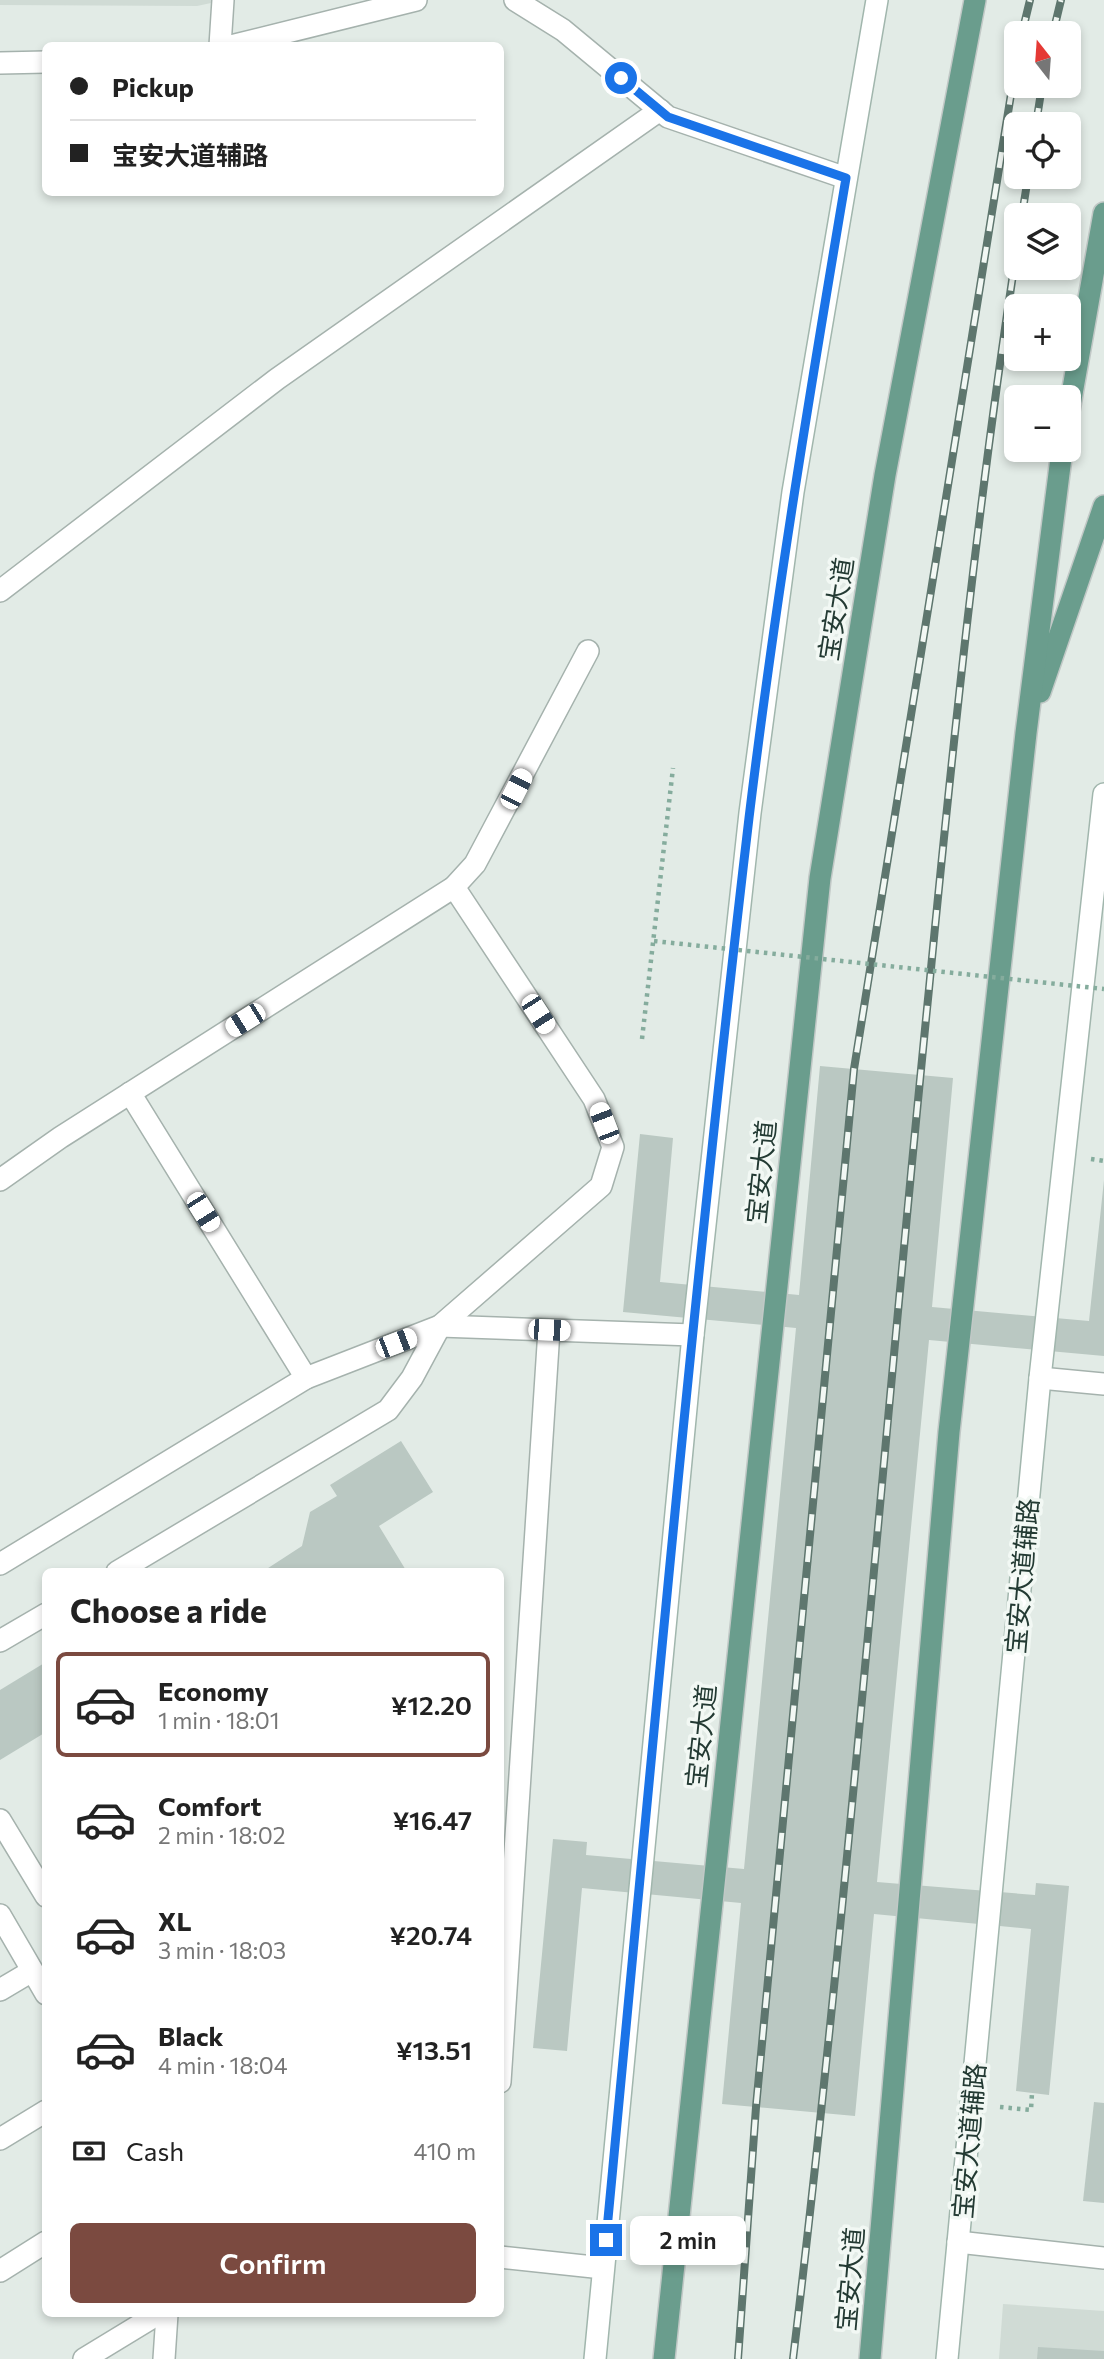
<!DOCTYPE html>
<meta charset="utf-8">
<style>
:root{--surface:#fff;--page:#f6f6f6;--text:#222;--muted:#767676;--line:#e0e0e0;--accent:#7b4a40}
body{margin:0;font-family:Commissioner,"Noto Sans SC",sans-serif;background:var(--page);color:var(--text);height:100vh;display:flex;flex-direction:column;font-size:26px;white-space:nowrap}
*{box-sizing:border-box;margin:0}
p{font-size:23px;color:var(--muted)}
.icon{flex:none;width:38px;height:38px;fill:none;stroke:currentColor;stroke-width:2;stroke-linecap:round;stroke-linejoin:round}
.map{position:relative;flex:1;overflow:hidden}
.side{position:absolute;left:42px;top:1568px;width:462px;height:749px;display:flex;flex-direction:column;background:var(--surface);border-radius:10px;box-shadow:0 4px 10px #0003}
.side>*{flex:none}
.hud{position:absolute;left:42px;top:42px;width:462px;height:154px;border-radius:10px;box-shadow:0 4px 10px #0003;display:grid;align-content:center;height:154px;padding:0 28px;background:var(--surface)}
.needle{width:46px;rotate:343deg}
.buttons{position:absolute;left:1004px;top:21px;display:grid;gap:14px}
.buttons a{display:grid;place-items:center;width:77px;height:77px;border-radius:10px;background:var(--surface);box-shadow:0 4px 10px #0003;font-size:35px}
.end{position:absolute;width:32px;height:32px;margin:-16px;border:9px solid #1a73e8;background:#fff;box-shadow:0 0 0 4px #fff}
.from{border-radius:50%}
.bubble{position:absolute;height:49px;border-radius:10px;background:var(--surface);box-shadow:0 4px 10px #0003;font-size:23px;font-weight:600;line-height:49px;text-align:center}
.car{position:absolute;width:21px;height:42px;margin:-21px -10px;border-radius:9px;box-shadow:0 0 5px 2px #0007;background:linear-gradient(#fff 24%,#345 0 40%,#fff 0 76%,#345 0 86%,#fff 0)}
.hud b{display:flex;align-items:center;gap:24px;height:66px;font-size:26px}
.hud b+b{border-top:2px solid var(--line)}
.hud i{width:18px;height:18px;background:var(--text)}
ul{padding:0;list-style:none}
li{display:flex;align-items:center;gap:21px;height:105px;margin:0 14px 10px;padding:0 14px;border:4px solid transparent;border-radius:10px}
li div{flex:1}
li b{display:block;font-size:26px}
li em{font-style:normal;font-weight:600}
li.on{border-color:var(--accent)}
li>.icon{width:63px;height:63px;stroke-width:1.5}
h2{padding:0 28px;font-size:32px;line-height:84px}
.pay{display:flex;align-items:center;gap:18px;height:77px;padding:0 28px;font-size:26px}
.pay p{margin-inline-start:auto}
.action{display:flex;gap:14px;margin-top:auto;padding:14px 28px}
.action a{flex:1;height:80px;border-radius:10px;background:var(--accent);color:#fff;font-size:28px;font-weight:600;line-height:80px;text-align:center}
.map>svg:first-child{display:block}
.built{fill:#d0dbd5}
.building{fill:#bac8c2}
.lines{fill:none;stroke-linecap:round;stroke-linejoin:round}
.minor-casing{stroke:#a5b2ad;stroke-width:24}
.secondary-casing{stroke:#a1b6ad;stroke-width:24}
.primary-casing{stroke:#c1c8c6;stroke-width:24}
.path{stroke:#85ac9d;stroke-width:4.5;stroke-dasharray:3.5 5;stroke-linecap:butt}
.minor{stroke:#fff;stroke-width:21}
.secondary{stroke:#fff;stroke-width:21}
.primary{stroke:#6a9d8d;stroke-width:21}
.rail-casing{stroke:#5e766e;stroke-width:8}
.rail{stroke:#f2f8f4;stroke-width:5;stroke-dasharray:16;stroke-linecap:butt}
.path-bridge{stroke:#85ac9d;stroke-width:4.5;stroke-dasharray:3.5 5;stroke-linecap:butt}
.route{stroke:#1a73e8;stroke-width:9}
.labels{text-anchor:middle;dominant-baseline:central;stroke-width:7;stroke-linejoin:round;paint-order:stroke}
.street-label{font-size:26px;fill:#233a33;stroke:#f2f8f4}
</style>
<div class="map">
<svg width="1104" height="2359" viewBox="0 0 1104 2359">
<rect width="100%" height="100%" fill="#e2ebe6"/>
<g class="built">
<polygon points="0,0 225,0 197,6 0,5"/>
<polygon points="1003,2304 1104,2311 1104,2359 999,2359"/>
</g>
<g class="building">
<polygon points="820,1066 953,1078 932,1307 1089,1321 1104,1180 1104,1356 929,1340 877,1882 1035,1895 1036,1883 1069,1886 1049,2095 1016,2091 1031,1929 874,1914 855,2116 722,2104 741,1903 582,1888 567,2051 533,2048 553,1839 587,1842 586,1855 744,1869 796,1328 623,1312 640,1134 673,1138 660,1282 799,1295"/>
<polygon points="401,1441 433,1492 379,1526 407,1572 262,1572 302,1546 310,1512 337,1496 330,1485"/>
<polygon points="46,1662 46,1732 0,1760 0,1690"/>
<polygon points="1094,2102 1104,2103 1104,2203 1083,2201"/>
<polygon points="1038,2347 1104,2351 1104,2359 1037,2359"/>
</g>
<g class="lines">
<defs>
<g id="minor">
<polyline points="515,0 563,30 668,117 846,178"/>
<polyline points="220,46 223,0"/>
<polyline points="231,46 416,0"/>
<polyline points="0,63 46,62"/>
<polyline points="0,591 277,379 660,110"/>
<polyline points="130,1093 306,1378"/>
<polyline points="0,1180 61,1137 454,887 475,864 588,651"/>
<polyline points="1040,1378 1104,1384"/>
<polyline points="0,1564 306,1378 440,1326 693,1335"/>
<polyline points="117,1572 388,1410 412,1378 440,1326 601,1186 613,1147 594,1099 454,887"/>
<polyline points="0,1641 46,1614"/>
<polyline points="0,1820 46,1896"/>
<polyline points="0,1915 46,1994"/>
<polyline points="0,1990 32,1971"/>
<polyline points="500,2082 549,1330"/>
<polyline points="0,2139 46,2111"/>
<polyline points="958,2242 1104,2258"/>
<polyline points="500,2257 603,2268"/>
<polyline points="0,2271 46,2242"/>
<polyline points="84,2359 158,2314"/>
<polyline points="164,2359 167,2314"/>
</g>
<g id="secondary">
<polyline points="595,2359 693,1335 750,813 793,492 877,0"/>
<polyline points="947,2359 1040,1378 1104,794"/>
</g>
<g id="primary">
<polyline points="1069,411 1104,213"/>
<polyline points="1040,692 1104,506"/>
<polyline points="664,2359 820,878 885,475 975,0"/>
<polyline points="870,2359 949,1432 1026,733 1062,450"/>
</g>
</defs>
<use href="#minor" class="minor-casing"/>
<use href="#secondary" class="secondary-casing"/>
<use href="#primary" class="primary-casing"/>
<g class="path">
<polyline points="642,1039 673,768"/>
<polyline points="1091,1159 1104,1161"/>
<polyline points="1000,2107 1031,2110 1032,2093"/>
</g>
<use href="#minor" class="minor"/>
<use href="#secondary" class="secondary"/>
<use href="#primary" class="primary"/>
<defs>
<g id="rail">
<polyline points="1022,33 1030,0"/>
<polyline points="1053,33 1061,0"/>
<polyline points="1036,124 1042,86"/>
<polyline points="1022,215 1028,177"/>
<polyline points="738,2359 756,2107 854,1069 1017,57"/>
<path d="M 793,2359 C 848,1903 883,1446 929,989 C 953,741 979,494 1017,248"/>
</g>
</defs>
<use href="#rail" class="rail-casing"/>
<use href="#rail" class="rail"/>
<polyline class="path-bridge" points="654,941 1104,989"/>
</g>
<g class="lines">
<path class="route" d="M 606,2240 C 651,1766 693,1291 749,818 C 775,603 810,391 846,178 L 668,117 L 621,78"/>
</g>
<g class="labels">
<g class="street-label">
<text transform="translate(835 609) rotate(-81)">宝安大道</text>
<text transform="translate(760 1172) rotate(-84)">宝安大道</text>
<text transform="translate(1021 1576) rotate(-85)">宝安大道辅路</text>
<text transform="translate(700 1736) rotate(-84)">宝安大道</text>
<text transform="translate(968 2141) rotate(-85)">宝安大道辅路</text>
<text transform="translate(849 2279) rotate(-85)">宝安大道</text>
</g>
</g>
</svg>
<div class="buttons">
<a><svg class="needle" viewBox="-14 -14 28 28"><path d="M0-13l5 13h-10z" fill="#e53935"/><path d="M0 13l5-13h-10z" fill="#767676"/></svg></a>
<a><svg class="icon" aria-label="locate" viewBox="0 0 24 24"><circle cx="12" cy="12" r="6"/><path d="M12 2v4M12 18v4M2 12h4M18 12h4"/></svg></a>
<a><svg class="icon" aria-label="layers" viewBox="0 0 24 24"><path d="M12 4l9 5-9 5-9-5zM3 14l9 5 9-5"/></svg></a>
<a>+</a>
<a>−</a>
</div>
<i class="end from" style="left:621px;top:78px"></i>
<i class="end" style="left:606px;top:2240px"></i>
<div class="bubble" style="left:630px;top:2216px;width:116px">2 min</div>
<i class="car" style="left:516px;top:789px;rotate:27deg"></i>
<i class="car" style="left:538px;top:1014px;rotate:147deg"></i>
<i class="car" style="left:245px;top:1020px;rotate:238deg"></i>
<i class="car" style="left:604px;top:1123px;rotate:339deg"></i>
<i class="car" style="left:203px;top:1212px;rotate:148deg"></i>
<i class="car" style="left:549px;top:1330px;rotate:92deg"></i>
<i class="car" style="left:396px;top:1343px;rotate:69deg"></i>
<div class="hud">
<b><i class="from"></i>Pickup</b>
<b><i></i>宝安大道辅路</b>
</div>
<section class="side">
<h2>Choose a ride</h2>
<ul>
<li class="on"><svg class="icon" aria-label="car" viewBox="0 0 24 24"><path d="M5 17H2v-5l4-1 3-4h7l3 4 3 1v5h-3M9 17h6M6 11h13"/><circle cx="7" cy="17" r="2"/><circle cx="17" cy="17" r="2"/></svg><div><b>Economy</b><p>1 min · 18:01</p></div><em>¥12.20</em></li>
<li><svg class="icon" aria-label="car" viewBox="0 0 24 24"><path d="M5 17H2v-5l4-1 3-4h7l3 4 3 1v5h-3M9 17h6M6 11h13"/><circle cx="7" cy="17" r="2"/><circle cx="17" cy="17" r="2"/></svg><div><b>Comfort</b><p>2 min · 18:02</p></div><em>¥16.47</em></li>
<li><svg class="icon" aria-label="car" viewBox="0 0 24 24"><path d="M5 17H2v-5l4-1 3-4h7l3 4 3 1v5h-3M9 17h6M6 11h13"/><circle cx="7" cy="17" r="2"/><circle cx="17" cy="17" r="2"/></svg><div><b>XL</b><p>3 min · 18:03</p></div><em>¥20.74</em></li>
<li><svg class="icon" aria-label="car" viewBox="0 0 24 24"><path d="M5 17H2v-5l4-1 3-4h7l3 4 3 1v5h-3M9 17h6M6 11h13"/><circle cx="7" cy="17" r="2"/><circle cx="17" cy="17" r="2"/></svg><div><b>Black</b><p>4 min · 18:04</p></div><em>¥13.51</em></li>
</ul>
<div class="pay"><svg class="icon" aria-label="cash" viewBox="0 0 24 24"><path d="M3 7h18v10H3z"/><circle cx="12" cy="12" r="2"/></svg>Cash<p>410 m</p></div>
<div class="action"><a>Confirm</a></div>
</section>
</div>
